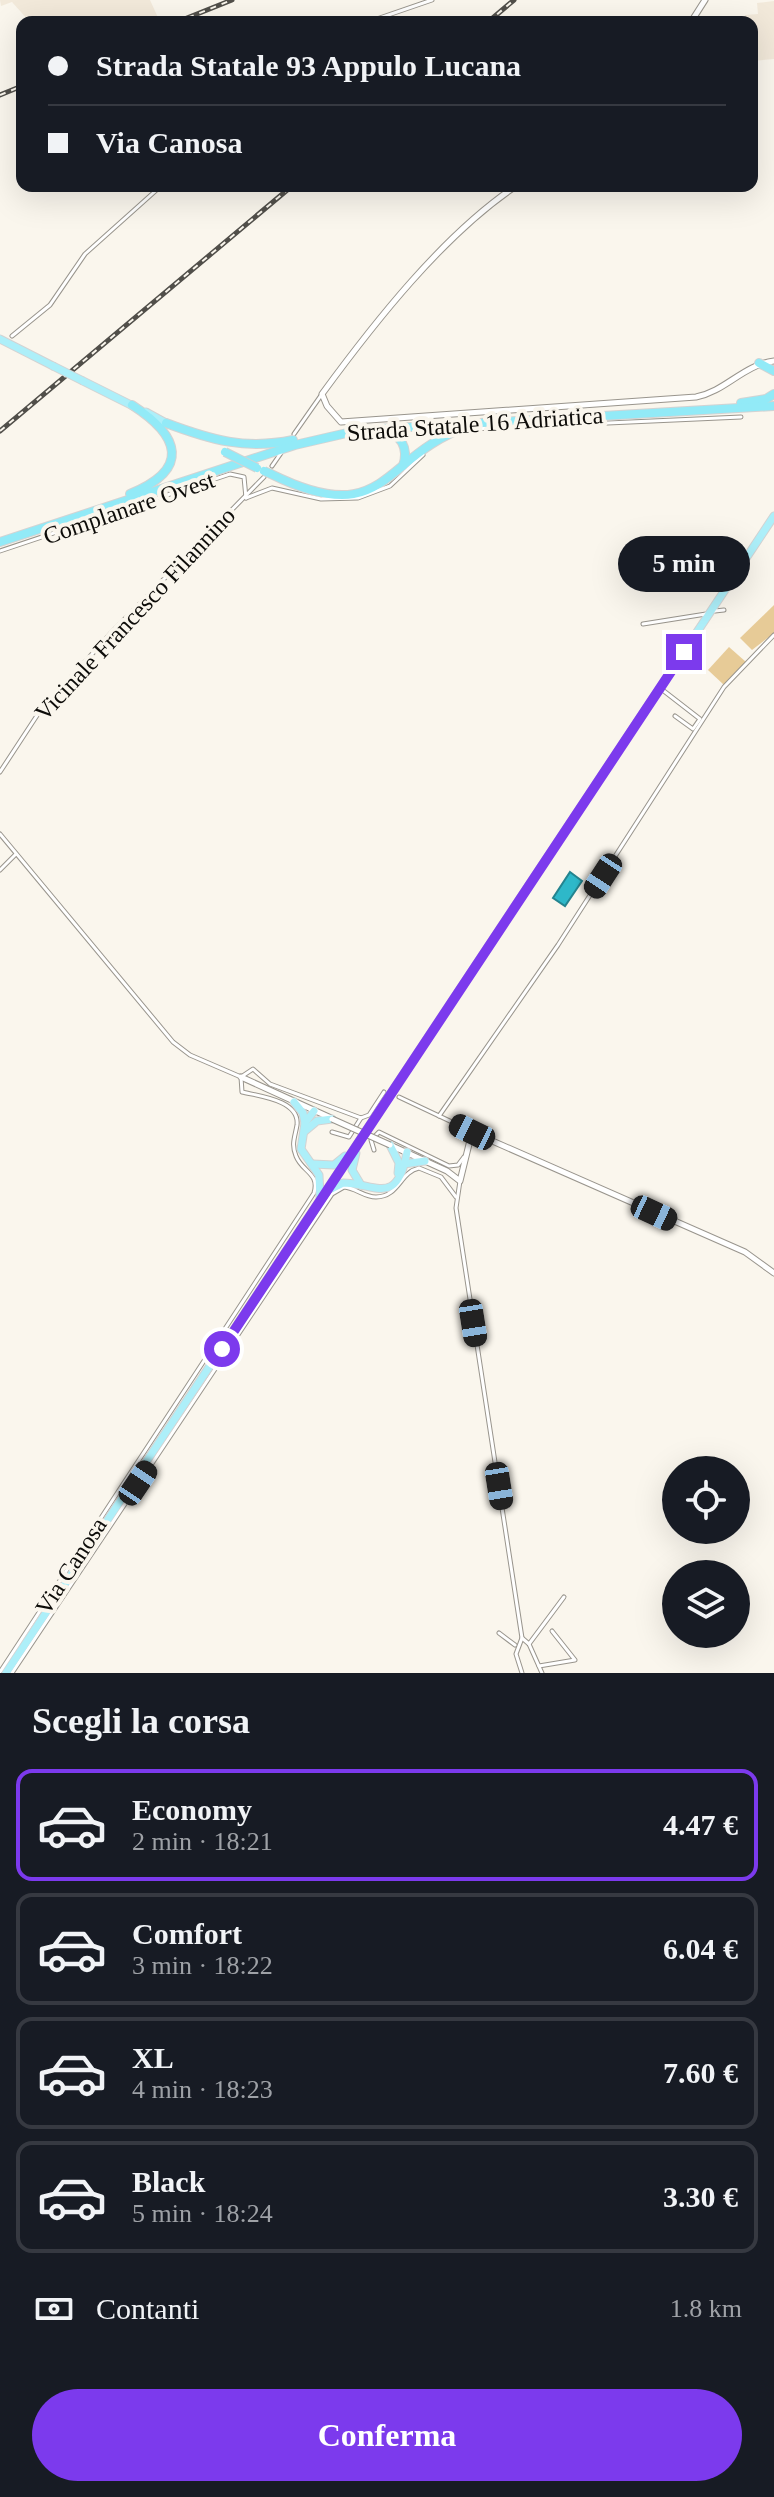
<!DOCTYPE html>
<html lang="it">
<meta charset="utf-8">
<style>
:root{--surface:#171b24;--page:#242831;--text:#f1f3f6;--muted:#9ea1a6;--line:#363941;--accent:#7c3aed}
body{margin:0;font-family:Georgia,serif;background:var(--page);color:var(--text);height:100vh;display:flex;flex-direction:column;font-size:30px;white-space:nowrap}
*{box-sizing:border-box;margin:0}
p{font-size:26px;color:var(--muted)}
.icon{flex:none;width:44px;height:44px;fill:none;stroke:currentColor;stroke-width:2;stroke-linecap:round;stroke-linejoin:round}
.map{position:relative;height:1673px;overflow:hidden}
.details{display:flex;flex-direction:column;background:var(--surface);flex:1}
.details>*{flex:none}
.banner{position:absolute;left:16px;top:16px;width:742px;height:176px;border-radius:16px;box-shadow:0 8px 32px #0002;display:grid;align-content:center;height:176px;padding:0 32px;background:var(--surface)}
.controls{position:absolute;left:662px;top:1456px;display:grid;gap:16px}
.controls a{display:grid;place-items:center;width:88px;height:88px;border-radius:50%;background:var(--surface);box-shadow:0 8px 32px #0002;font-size:40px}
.end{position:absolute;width:36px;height:36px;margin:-18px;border:10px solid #7c3aed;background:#fff;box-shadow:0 0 0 4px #fff}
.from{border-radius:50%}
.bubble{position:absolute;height:56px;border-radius:28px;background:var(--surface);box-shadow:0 8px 32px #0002;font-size:26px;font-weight:600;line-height:56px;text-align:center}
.car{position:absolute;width:24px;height:48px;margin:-24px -12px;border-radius:10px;box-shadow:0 0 6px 2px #0007;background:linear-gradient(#222 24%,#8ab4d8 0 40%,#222 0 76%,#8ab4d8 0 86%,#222 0)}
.banner b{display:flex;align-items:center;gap:28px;height:76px;font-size:30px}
.banner b+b{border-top:2px solid var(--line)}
.banner i{width:20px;height:20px;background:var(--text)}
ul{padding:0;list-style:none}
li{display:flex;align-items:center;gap:24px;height:112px;margin:0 16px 12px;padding:0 16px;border:4px solid var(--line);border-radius:16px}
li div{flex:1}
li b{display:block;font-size:30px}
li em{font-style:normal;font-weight:600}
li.active{border-color:var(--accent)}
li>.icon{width:72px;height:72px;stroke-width:1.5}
h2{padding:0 32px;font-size:36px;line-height:96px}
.pay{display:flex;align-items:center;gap:20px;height:88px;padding:0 32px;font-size:30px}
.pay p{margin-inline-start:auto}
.primary-button{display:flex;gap:16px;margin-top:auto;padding:16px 32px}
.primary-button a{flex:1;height:92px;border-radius:48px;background:var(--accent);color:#fff;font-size:32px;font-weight:600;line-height:92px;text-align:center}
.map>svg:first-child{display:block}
.built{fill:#f2e9da}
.green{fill:#e7cb97}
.water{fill:#2eb8c9;stroke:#24848f;stroke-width:2}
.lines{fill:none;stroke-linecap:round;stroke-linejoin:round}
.minor-casing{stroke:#99958d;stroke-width:5}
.tertiary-casing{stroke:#99958d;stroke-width:7}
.primary-casing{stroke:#d3d3d3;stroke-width:9}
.trunk-casing{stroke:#d3d3d3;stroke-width:10}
.minor{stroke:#fff;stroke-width:3}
.tertiary{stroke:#fff;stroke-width:5}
.primary{stroke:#adeff9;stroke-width:7}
.trunk{stroke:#92eaf7;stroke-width:8}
.rail-casing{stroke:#514f4a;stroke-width:5}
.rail{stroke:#faf6ed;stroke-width:2;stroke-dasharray:6;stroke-linecap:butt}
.tertiary-bridge-casing{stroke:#99958d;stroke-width:7;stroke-linecap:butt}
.primary-bridge-casing{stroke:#d3d3d3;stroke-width:9;stroke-linecap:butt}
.trunk-bridge-casing{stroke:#d3d3d3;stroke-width:10;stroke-linecap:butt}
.tertiary-bridge{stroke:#fff;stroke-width:5}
.primary-bridge{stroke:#adeff9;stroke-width:7}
.trunk-bridge{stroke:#92eaf7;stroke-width:8}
.route{stroke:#7c3aed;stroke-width:10}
.labels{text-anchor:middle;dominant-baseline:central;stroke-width:8;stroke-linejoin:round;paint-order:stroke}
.street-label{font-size:24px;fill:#0d0c09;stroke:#faf6ed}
</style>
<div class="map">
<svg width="774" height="1673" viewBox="0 0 774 1673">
<rect width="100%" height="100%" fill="#faf6ed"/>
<g class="built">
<polygon points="0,0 150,0 160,22 30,22 12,2 1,6"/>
<polygon points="774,1 774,59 752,61 752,22 746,22 745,15 758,14 757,3"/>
</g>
<g class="green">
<polygon points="774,605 774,633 752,650 740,638"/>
<polygon points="729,647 746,662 724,685 708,670"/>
</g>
<polygon class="water" points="570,872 582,881 565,906 553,898"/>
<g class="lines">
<defs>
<g id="minor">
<polyline points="368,22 432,0"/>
<polyline points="12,336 50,305 85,254 161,186"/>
<polyline points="472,429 741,417"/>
<polyline points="294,434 322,394"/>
<polyline points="272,466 281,453"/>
<polyline points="246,498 272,488 321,499 358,498 390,486 423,455"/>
<polyline points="0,551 230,474 244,477 246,498"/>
<polyline points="715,611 724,610"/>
<polyline points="643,624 706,614"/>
<polyline points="660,688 700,719 693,729 675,716"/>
<polyline points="0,772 38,714 111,633 264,477"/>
<polyline points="0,834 173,1042 190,1055 241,1077"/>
<polyline points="0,870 16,854"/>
<polyline points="241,1077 253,1069 270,1084 361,1118 369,1115 384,1092"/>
<polyline points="399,1097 471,1131"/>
<polyline points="439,1116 558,945 724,687 774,635"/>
<polyline points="332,1132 349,1137 361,1118"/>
<polyline points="374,1150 371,1140 379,1132 449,1166 458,1165 464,1157"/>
<polyline points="460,1181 456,1208 522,1638 516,1654 522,1673"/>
<polyline points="499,1633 515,1645"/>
<polyline points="522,1638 529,1644 542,1673"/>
<polyline points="529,1644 564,1597"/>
<polyline points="539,1666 575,1660 552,1631"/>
<path d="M 0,1672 L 314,1193 C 320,1173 302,1172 296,1156 C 291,1144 295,1137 297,1125 C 300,1100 258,1096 242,1092 L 241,1077"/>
<path d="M 12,1673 L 332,1194 L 344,1187 C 356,1188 364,1197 376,1197 C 399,1197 400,1172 419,1168 L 441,1177 L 456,1197"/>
</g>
<g id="tertiary">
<polyline points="691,22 705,0"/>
<path d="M 516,186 C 443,235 374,323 322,394 L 327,406 L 341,422 L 696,397 C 726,391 743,365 774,361"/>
<polyline points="241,1077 331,1118"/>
<polyline points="390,1145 447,1171 460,1181 472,1132 745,1252 774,1273"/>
</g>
<g id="primary">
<polyline points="0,339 53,366"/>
<polyline points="83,381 135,407"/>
<polyline points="146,412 166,423"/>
<polyline points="294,1102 303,1113 305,1123"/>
<polyline points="314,1111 305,1123 301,1149 319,1175 320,1197"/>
<polyline points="305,1131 317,1121 332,1119"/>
<polyline points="390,1145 399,1163 398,1173"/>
<polyline points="356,1153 352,1170 361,1185"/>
<polyline points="313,1164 334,1165 345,1156"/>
<polyline points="404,1164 425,1161"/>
<path d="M 331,1189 L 343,1183 C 375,1183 397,1208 407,1152"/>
<polyline points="6,1673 774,516"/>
</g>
<g id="trunk">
<polyline points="759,363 774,371"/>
<polyline points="741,403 766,399 774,394"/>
<path d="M 166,423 C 211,440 246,450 293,440"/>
<path d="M 382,430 C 401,433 409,448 403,466"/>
<path d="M 271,474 C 390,533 380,453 473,425"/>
<path d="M 130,494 C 191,469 180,436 132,405"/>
<polyline points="0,542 295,445 360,430 774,406"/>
</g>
</defs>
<use href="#minor" class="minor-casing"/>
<use href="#tertiary" class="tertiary-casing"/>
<use href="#primary" class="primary-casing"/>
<use href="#trunk" class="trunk-casing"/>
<use href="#minor" class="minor"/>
<use href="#tertiary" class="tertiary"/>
<use href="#primary" class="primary"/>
<use href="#trunk" class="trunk"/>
<defs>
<g id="rail">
<polyline points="177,22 232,0"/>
<polyline points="488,22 514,0"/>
<polyline points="0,95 22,86"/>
<polyline points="0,431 292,186"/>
</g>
</defs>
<use href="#rail" class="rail-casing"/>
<use href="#rail" class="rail"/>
<defs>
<polyline id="tertiary-bridge" points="332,1119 390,1145"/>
<polyline id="primary-bridge" points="53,366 83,381"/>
<g id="trunk-bridge">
<polyline points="225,452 257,468"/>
<polyline points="264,471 271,474"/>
</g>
</defs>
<use href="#tertiary-bridge" class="tertiary-bridge-casing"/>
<use href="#primary-bridge" class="primary-bridge-casing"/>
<use href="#trunk-bridge" class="trunk-bridge-casing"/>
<use href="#tertiary-bridge" class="tertiary-bridge"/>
<use href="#primary-bridge" class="primary-bridge"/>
<use href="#trunk-bridge" class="trunk-bridge"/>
</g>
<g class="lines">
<polyline class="route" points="222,1349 684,652"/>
</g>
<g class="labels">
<g class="street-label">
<text transform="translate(475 424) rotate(-4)">Strada Statale 16 Adriatica</text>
<text transform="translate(129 508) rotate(-19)">Complanare Ovest</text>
<text transform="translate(135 614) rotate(-47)">Vicinale Francesco Filannino</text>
<text transform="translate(71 1566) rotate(-57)">Via Canosa</text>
</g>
</g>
</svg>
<div class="controls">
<a><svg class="icon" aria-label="locate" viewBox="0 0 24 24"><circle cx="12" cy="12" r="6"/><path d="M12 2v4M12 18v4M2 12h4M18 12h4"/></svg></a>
<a><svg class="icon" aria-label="layers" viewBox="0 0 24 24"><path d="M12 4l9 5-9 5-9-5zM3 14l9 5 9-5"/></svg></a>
</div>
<i class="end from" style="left:222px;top:1349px"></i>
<i class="end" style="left:684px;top:652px"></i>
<div class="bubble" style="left:618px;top:536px;width:132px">5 min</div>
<i class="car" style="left:603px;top:876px;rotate:213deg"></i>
<i class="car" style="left:472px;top:1132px;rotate:296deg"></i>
<i class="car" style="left:654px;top:1213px;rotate:115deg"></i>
<i class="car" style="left:473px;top:1323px;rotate:171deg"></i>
<i class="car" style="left:138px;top:1483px;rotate:34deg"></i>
<i class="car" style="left:499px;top:1486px;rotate:171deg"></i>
<div class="banner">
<b><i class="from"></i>Strada Statale 93 Appulo Lucana</b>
<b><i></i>Via Canosa</b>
</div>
</div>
<section class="details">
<h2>Scegli la corsa</h2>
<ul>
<li class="active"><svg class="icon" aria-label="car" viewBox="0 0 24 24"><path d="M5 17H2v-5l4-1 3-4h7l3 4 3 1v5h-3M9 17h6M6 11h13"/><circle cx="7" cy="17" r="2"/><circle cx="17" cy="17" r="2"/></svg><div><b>Economy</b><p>2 min · 18:21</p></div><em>4.47 €</em></li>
<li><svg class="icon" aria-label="car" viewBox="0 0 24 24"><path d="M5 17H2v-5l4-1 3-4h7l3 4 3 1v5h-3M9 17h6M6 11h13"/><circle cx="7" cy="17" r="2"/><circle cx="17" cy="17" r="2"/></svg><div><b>Comfort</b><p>3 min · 18:22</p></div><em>6.04 €</em></li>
<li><svg class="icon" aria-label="car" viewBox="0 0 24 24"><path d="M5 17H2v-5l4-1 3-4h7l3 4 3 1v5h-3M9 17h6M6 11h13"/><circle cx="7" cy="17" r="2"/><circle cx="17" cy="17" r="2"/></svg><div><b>XL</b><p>4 min · 18:23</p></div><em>7.60 €</em></li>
<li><svg class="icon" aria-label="car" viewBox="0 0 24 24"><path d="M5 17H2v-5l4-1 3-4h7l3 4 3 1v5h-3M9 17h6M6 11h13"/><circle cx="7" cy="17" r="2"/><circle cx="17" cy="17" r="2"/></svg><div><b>Black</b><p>5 min · 18:24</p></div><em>3.30 €</em></li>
</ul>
<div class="pay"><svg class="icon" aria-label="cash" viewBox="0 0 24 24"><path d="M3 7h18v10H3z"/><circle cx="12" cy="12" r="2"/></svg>Contanti<p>1.8 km</p></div>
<div class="primary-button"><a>Conferma</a></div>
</section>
